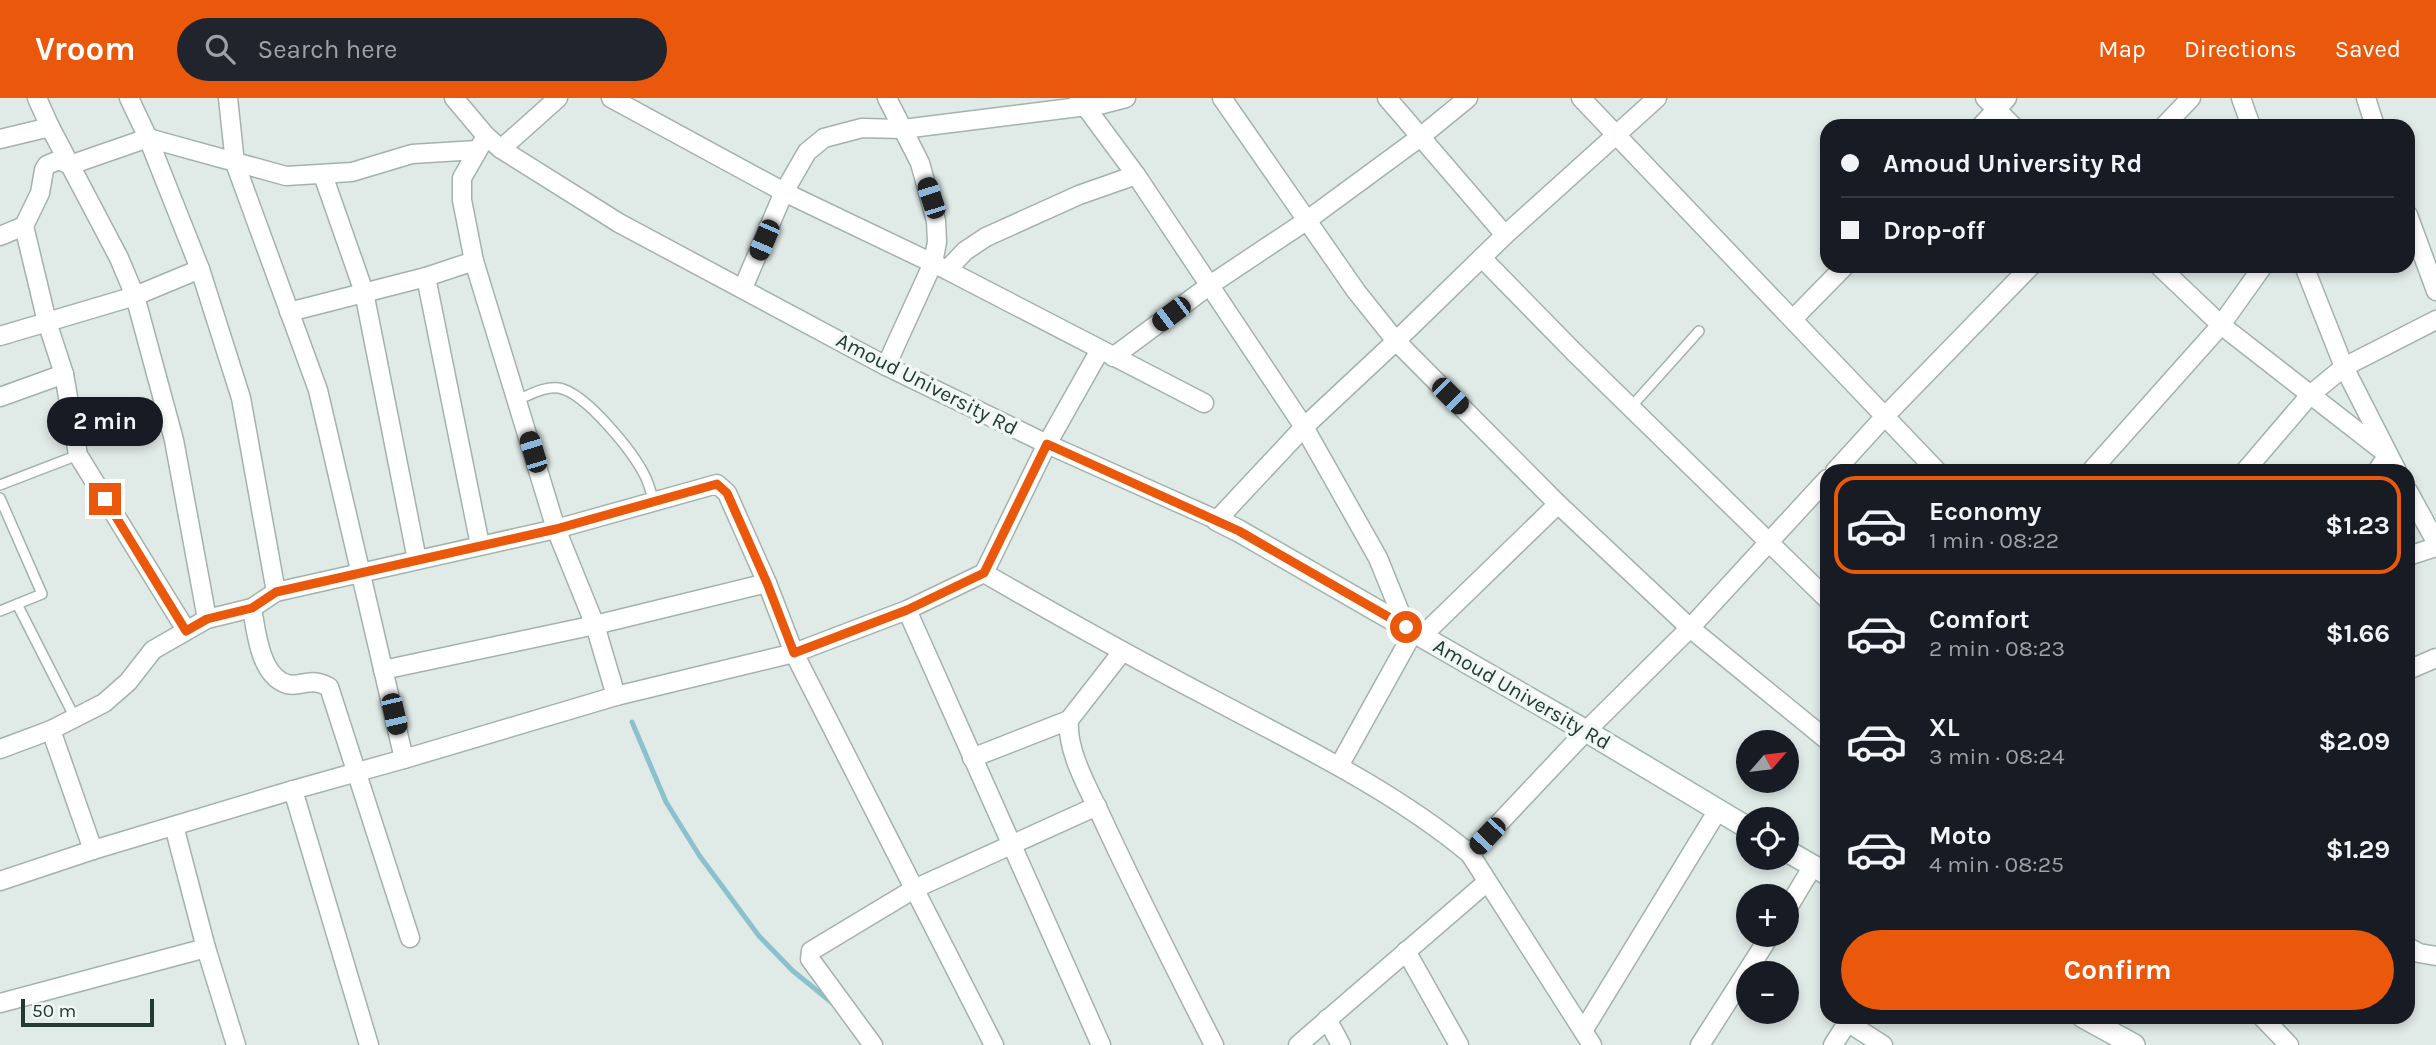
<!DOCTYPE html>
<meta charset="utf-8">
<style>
:root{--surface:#171b24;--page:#20242c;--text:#f1f3f6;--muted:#9ea1a6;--line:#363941;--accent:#ea580c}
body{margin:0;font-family:Karla,sans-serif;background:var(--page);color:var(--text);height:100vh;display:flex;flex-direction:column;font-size:26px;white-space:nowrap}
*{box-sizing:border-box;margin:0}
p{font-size:23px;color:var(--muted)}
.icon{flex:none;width:38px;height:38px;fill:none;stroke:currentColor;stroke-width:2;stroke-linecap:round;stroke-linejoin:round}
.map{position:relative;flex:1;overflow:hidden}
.drawer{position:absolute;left:1820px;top:366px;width:595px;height:560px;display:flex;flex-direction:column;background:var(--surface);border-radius:21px;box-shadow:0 4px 10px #0003}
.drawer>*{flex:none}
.top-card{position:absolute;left:1820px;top:21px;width:595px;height:154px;border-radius:21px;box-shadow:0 4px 10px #0003;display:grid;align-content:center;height:154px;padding:0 21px;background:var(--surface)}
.needle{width:46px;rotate:62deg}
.buttons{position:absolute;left:1736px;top:632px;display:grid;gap:14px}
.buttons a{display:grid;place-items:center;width:63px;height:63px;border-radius:50%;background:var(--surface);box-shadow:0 4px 10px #0003;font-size:35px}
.scale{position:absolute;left:21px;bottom:18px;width:133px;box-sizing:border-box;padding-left:7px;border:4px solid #223a34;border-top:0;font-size:19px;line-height:24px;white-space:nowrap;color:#223a34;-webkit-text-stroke:5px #f1f7f4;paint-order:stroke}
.end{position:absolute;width:32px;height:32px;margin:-16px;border:9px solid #ea580c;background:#fff;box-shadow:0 0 0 4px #fff}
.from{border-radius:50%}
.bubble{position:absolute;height:49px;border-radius:24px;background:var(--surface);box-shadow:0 4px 10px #0003;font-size:23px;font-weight:700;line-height:49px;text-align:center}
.car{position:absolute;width:21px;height:42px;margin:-21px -10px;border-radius:9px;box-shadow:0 0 5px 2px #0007;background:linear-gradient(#222 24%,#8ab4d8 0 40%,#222 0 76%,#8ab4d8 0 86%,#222 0)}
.top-card b{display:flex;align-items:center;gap:24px;height:66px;font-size:26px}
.top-card b+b{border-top:2px solid var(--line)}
.top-card i{width:18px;height:18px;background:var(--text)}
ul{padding:12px 0 0;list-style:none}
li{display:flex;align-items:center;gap:21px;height:98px;margin:0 14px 10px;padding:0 7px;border:4px solid transparent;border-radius:21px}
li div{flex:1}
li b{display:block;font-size:26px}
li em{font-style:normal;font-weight:700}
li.current{border-color:var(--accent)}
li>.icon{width:63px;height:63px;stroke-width:1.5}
.cta{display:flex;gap:14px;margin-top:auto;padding:14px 21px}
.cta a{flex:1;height:80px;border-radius:42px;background:var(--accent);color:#fff;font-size:28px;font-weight:700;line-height:80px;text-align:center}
header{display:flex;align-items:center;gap:42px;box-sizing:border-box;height:98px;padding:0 35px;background:var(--accent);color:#fff}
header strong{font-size:33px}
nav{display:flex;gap:38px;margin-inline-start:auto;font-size:24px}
.search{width:490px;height:63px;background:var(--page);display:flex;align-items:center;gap:18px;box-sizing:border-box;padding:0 24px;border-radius:38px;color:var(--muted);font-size:26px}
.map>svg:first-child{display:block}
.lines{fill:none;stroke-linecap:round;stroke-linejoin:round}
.stream{stroke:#8bc1cd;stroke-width:5}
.lane-casing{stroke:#a3b2ad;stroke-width:12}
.street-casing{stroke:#a3b2ad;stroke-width:21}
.secondary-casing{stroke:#a0b5ae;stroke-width:24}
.lane{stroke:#fff;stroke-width:9}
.street{stroke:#fff;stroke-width:18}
.secondary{stroke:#fff;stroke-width:21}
.route{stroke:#ea580c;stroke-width:9}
.labels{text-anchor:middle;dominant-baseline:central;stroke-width:7;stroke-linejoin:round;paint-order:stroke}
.street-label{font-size:21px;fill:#223a34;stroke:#f1f7f4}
</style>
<header>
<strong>Vroom</strong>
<div class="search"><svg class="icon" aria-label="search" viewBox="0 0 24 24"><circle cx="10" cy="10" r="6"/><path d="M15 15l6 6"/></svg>Search here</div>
<nav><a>Map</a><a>Directions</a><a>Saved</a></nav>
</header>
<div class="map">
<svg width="2436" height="947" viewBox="0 0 2436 947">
<rect width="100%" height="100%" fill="#e0eae6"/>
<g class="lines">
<polyline class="stream" points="632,624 666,704 699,757 759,838 793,873 836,908"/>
<defs>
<g id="lane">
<path d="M 517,302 C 530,297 544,288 559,290 C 586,295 633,354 645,378 C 649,386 651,395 654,404"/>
<polyline points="1631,309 1699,233"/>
<polyline points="0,387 78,357"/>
<polyline points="0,400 42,496 0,513"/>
<polyline points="17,506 75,620"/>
</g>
<g id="street">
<polyline points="37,0 50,29 119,160 135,198 174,342 207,521"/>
<polyline points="129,0 148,40 200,171 241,300 276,494"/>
<polyline points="228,0 235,65 318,292 404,661"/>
<polyline points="454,0 486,38 501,51 619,125 886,268 1047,346 1217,422 1304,329 1396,243 1505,137 1657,0"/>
<polyline points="611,0 784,94 947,172 1204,305"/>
<polyline points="1079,0 1136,77 1304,329 1378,460 1406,529"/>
<polyline points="1222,0 1356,193 1396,243 1558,406 1690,530 1827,642"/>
<polyline points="1387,0 1505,137"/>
<polyline points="1581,0 1937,373"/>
<polyline points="1985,0 2013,28"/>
<polyline points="2241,0 2251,28"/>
<polyline points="2366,0 2375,28"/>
<polyline points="1981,28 2007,0"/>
<polyline points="2164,28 2191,0"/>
<polyline points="486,38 462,80 462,102 474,163 556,431 595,527 616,598"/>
<polyline points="0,41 50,29"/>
<polyline points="501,51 558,0"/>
<polyline points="323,77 364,194 417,462"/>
<polyline points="2408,117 2436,193"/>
<polyline points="24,128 47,224 64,276 78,357 186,532"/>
<polyline points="0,138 24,128 40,95 44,72 47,67 59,62 70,67 148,40 286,78 352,74 412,56 477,52"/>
<polyline points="1482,160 1574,254 1827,501"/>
<polyline points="2159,168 2221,227 2388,357"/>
<polyline points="2304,168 2344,269 2397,373"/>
<polyline points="947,172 965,153 986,139 1079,97 1136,77"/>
<polyline points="426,179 480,447"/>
<polyline points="743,190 784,94 807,54 824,40 862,30 903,31 1103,6 1126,0"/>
<polyline points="289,214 426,179 474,163"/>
<polyline points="1793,221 1845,168"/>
<polyline points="0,238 135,198 200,171"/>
<polyline points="1113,259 1210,187 1306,123 1419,40 1468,0"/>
<polyline points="886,268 933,165 937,144 936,123 920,65 887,0"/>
<polyline points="0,299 64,276"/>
<polyline points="1835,373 1886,317 2031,168"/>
<polyline points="2091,373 2221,227 2263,168"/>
<polyline points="2245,373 2310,297 2344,269 2436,222"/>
<polyline points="2377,373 2388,357"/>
<polyline points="2408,393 2436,444"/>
<polyline points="2408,458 2436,449"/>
<path d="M 984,475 C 1060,519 1137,562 1216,603 C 1303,649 1394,693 1470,756 L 1592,947"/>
<path d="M 252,510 C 256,533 260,578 287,586 C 302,590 308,578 329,589 L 410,840"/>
<polyline points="907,512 1101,947"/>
<polyline points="1422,538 1558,406"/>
<polyline points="383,572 595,527 767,485"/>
<polyline points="2408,572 2436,560"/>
<path d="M 1069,622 C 1066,654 1090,693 1103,722 C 1138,798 1176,872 1214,947"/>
<polyline points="51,632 93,752"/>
<polyline points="0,651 51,632 104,605 128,584 153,552 207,521 252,510 276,494 556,431 717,386 727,395 767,485 794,555 994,947"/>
<polyline points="972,660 1069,622 1122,554"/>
<polyline points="1339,668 1414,533"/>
<polyline points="293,692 369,947"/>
<polyline points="174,728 206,850 236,947"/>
<polyline points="1470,756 1586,633 1690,530 1827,381"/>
<polyline points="0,783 93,752 293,692 404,661 616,598 794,555 907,512 984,475 1047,346 1100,252"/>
<polyline points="1787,811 1813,768"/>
<polyline points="2408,849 2419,855 2436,858"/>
<polyline points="1406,853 1459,947"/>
<polyline points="0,905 206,850"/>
<polyline points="2262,919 2289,947"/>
<polyline points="1327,921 1341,947"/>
<polyline points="1847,924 1883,947"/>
<polyline points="1583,933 1718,712"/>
<polyline points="873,947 810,861 811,853 914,791 1097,708"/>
<polyline points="1298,947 1487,784"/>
<polyline points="1700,947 1771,836"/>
<polyline points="1833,947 1851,919"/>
</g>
<g id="secondary">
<polyline points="1217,422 1239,433 1586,633 1748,730"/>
<polyline points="1787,753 1827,776"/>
<polyline points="2083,919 2134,947"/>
</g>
</defs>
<use href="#lane" class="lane-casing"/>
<use href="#street" class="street-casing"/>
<use href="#secondary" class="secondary-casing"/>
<use href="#lane" class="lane"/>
<use href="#street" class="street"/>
<use href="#secondary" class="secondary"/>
</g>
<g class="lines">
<polyline class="route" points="105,401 186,533 207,521 252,510 276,494 556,431 717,386 727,395 767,485 794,555 907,512 984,475 1047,346 1239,433 1406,529"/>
</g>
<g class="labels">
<g class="street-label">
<text transform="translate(927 286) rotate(27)">Amoud University Rd</text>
<text transform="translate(1522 596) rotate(30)">Amoud University Rd</text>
</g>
</g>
</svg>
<div class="buttons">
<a><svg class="needle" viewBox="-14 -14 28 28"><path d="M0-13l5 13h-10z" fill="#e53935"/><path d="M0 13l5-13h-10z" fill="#9ea1a6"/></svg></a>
<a><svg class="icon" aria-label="locate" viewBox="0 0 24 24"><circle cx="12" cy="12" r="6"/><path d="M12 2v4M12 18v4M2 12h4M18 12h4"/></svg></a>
<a>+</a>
<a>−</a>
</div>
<div class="scale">50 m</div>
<i class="end from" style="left:1406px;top:529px"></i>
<i class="end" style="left:105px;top:401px"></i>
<div class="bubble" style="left:47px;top:299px;width:116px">2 min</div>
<i class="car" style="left:931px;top:100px;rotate:342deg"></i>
<i class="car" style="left:764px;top:142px;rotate:203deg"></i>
<i class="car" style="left:1171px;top:216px;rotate:233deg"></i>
<i class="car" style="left:1450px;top:298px;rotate:135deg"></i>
<i class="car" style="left:533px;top:354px;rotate:343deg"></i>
<i class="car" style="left:394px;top:616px;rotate:167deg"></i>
<i class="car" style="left:1487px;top:738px;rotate:223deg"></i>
<div class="top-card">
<b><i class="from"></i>Amoud University Rd</b>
<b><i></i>Drop-off</b>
</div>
<section class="drawer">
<ul>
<li class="current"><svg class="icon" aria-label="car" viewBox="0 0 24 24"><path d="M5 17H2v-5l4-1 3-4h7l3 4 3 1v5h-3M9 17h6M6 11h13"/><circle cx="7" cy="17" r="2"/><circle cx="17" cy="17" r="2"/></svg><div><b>Economy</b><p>1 min · 08:22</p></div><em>$1.23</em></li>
<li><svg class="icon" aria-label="car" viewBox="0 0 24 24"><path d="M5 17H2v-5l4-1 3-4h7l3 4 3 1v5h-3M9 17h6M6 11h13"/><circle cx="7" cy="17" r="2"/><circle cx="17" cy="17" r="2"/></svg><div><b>Comfort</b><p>2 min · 08:23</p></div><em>$1.66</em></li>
<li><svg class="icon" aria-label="car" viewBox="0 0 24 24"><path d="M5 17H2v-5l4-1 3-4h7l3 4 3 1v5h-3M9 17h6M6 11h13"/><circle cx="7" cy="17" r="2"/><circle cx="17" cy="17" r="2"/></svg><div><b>XL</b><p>3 min · 08:24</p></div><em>$2.09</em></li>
<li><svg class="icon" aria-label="car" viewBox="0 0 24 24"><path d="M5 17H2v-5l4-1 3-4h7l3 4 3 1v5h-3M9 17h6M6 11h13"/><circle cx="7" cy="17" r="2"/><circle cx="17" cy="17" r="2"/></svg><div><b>Moto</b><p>4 min · 08:25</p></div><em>$1.29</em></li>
</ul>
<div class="cta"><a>Confirm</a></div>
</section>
</div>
